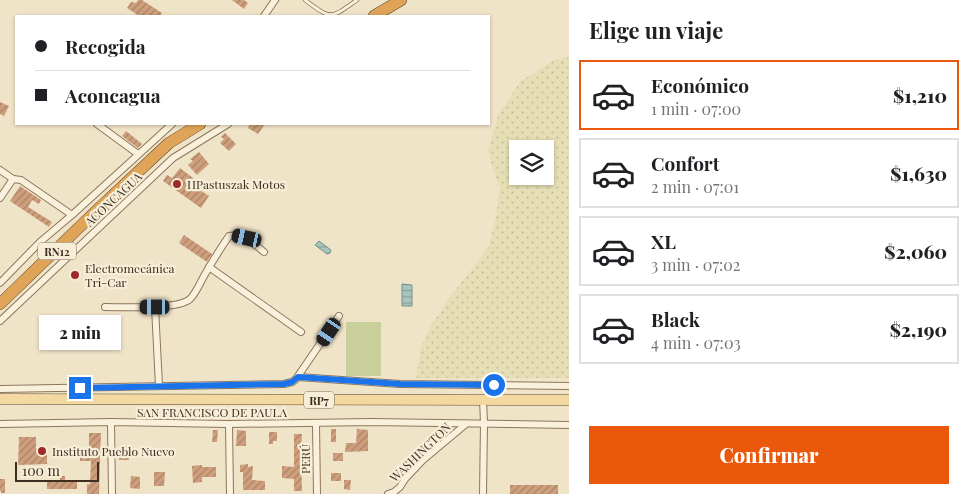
<!DOCTYPE html>
<html lang="es">
<meta charset="utf-8">
<style>
:root{--surface:#fff;--page:#f2f2f2;--text:#202124;--muted:#757577;--line:#e0e0e0;--accent:#ea580c}
body{margin:0;font-family:"Playfair Display",serif;background:var(--page);color:var(--text);height:100vh;display:flex;flex-direction:column;font-size:19px;white-space:nowrap}
*{box-sizing:border-box;margin:0}
p{font-size:16px;color:var(--muted)}
.icon{flex:none;width:28px;height:28px;fill:none;stroke:currentColor;stroke-width:2;stroke-linecap:round;stroke-linejoin:round}
.map{position:relative;flex:1;overflow:hidden}
.drawer{display:flex;flex-direction:column;background:var(--surface);width:400px}
.drawer>*{flex:none}
.hud{position:absolute;left:15px;top:15px;width:475px;height:110px;border-radius:0px;box-shadow:0 1px 4px #0004;display:grid;align-content:center;height:110px;padding:0 20px;background:var(--surface)}
.fabs{position:absolute;left:509px;top:140px;display:grid;gap:10px}
.fabs a{display:grid;place-items:center;width:45px;height:45px;border-radius:0px;background:var(--surface);box-shadow:0 1px 4px #0004;font-size:25px}
.scale{position:absolute;left:15px;bottom:12px;width:84px;box-sizing:border-box;padding-left:5px;border:2px solid #3d2e20;border-top:0;font-size:14px;line-height:18px;white-space:nowrap;color:#3d2e20;-webkit-text-stroke:4px #f7eed8;paint-order:stroke}
.end{position:absolute;width:22px;height:22px;margin:-11px;border:6px solid #1a73e8;background:#fff;box-shadow:0 0 0 2px #fff}
.from{border-radius:50%}
.bubble{position:absolute;height:35px;border-radius:0px;background:var(--surface);box-shadow:0 1px 4px #0004;font-size:16px;font-weight:800;line-height:35px;text-align:center}
.car{position:absolute;width:15px;height:30px;margin:-15px -8px;border-radius:6px;box-shadow:0 0 4px 1px #0007;background:linear-gradient(#222 24%,#8ab4d8 0 40%,#222 0 76%,#8ab4d8 0 86%,#222 0)}
.hud b{display:flex;align-items:center;gap:18px;height:48px;font-size:19px}
.hud b+b{border-top:1px solid var(--line)}
.hud i{width:12px;height:12px;background:var(--text)}
ul{padding:0;list-style:none}
li{display:flex;align-items:center;gap:15px;height:70px;margin:0 10px 8px;padding:0 10px;border:2px solid var(--line);border-radius:0px}
li div{flex:1}
li b{display:block;font-size:19px}
li em{font-style:normal;font-weight:800}
li.active{border-color:var(--accent)}
li>.icon{width:45px;height:45px;stroke-width:1.5}
h2{padding:0 20px;font-size:22px;line-height:60px}
.button{display:flex;gap:10px;margin-top:auto;padding:10px 20px}
.button a{flex:1;height:58px;border-radius:0px;background:var(--accent);color:#fff;font-size:20px;font-weight:800;line-height:58px;text-align:center}
main{display:flex;flex:1;min-height:0}
.map>svg:first-child{display:block}
.farmland{fill:url(#farmland-dots);fill-rule:evenodd}
.pitch{fill:#c9cf9b}
.water{fill:url(#water-rules);stroke:#6f938a}
.building{fill:url(#building-hatch)}
.lines{fill:none;stroke-linecap:round;stroke-linejoin:round}
.lane-casing{stroke:#8d765c;stroke-width:4.5}
.street-casing{stroke:#8d765c;stroke-width:8}
.primary-casing{stroke:#5b4430;stroke-width:11}
.highway-casing{stroke:#5b4430;stroke-width:12}
.lane{stroke:#faf1dc;stroke-width:3}
.street{stroke:#faf1dc;stroke-width:6}
.primary{stroke:#f3d9a0;stroke-width:10}
.highway{stroke:#e0a458;stroke-width:11}
.route{stroke:#1a73e8;stroke-width:6}
.poi-dot{fill:#9e2a2b;stroke:#f7eed8;stroke-width:2}
.labels{text-anchor:middle;dominant-baseline:central;stroke-width:4.5;stroke-linejoin:round;paint-order:stroke}
.shield{fill:#f7eed8;stroke:#756857;stroke-width:1}
.shield-label{font-size:11px;font-weight:bold;fill:#3d2e20}
.poi-label{font-size:12px;fill:#3d2e20;stroke:#f7eed8;text-anchor:start}
.street-label{font-size:12px;fill:#3d2e20;stroke:#f7eed8}
</style>
<main>
<div class="map">
<svg width="569" height="494" viewBox="0 0 569 494">
<defs>
<pattern id="farmland-dots" width="8" height="8" patternUnits="userSpaceOnUse" patternTransform="scale(1.25)"><rect width="8" height="8" fill="#e6deb5"/><path d="M2 2h.1M6 6h.1" fill="none" stroke="#c6bf9b" stroke-width="1.8" stroke-linecap="round"/></pattern>
<pattern id="water-rules" width="6" height="5" patternUnits="userSpaceOnUse" patternTransform="scale(1.25)"><rect width="6" height="5" fill="#a9c4bc"/><path d="M0 2.5h6" fill="none" stroke="#8ba098"/></pattern>
<pattern id="building-hatch" width="6" height="6" patternUnits="userSpaceOnUse" patternTransform="scale(1.25)"><rect width="6" height="6" fill="#cf9f7d"/><path d="M-1 1l2-2M0 6l6-6M5 7l2-2" fill="none" stroke="#a98266"/></pattern>
</defs>
<rect width="100%" height="100%" fill="#f0e4c8"/>
<path class="farmland" d="M 569,57 L 569,378 L 416,378 L 421,347 L 429,329 L 452,294 L 470,272 L 489,246 L 496,217 L 500,188 L 493,170 L 488,151 L 498,115 L 520,82 L 554,60 ZM 518,149 L 545,149 L 545,176 L 518,176 Z"/>
<rect class="pitch" x="346" y="322" width="35" height="54"/>
<g class="water">
<polygon points="319,241 331,250 330,253 327,254 315,245"/>
<polygon points="402,284 412,285 412,306 402,306"/>
</g>
<g class="building">
<polygon points="138,0 142,0 162,13 160,16 139,16 127,8 131,2 136,3"/>
<polygon points="232,0 244,0 248,3 244,9"/>
<polygon points="0,102 9,106 4,116 0,114"/>
<polygon points="250,124 265,124 258,134 248,128"/>
<polygon points="126,131 142,144 138,148 122,136"/>
<polygon points="225,133 236,144 229,151 220,143 224,139 221,137"/>
<polygon points="199,152 209,164 197,175 188,165 193,161 190,159"/>
<polygon points="180,168 197,181 194,186 209,196 201,208 163,181 167,175 172,178"/>
<polygon points="20,186 41,200 39,204 32,200 28,207 52,222 49,227 10,201"/>
<polygon points="184,235 212,254 207,262 179,243"/>
<rect x="331" y="429" width="5" height="13"/>
<polygon points="357,429 368,430 368,451 345,452 346,443 356,443"/>
<polygon points="213,430 218,430 217,442 212,442"/>
<polygon points="237,430 246,431 246,446 236,446"/>
<polygon points="269,432 277,432 277,441 273,441 273,444 269,444"/>
<polygon points="89,433 101,433 99,494 87,494 87,484 90,484 91,461 80,461 80,451 89,451"/>
<polygon points="294,434 302,434 301,451 302,451 302,458 301,458 302,491 294,491 294,479 282,478 282,466 294,467"/>
<polygon points="19,437 36,437 36,448 47,448 47,464 18,465"/>
<polygon points="120,446 130,446 129,460 119,460"/>
<rect x="333" y="453" width="10" height="8"/>
<polygon points="248,464 248,467 253,466 252,480 265,481 265,490 243,490 243,472 240,472 240,465"/>
<polygon points="202,465 202,467 216,467 216,477 202,477 202,482 193,483 192,466"/>
<polygon points="154,472 165,472 164,486 154,486"/>
<rect x="331" y="473" width="10" height="8"/>
<polygon points="60,476 65,476 65,480 77,480 77,489 47,489 47,480 60,480"/>
<polygon points="131,476 140,477 140,489 130,488"/>
<polygon points="0,479 5,479 5,493 1,493 1,491 0,491"/>
<polygon points="344,480 351,480 350,490 344,489"/>
<rect x="510" y="485" width="48" height="9"/>
</g>
<g class="lines">
<defs>
<path id="lane" d="M 305,0 C 332,20 330,19 357,0"/>
<g id="street">
<polyline points="264,16 275,0"/>
<polyline points="97,124 138,154"/>
<polyline points="0,170 13,179 21,180 72,215"/>
<polyline points="0,198 13,179"/>
<polyline points="209,267 301,332"/>
<polyline points="0,283 40,242 72,215 172,124"/>
<path d="M 105,307 C 123,307 178,310 190,299 C 196,293 200,283 204,276 C 212,262 220,249 229,236 C 244,233 253,243 264,252"/>
<polyline points="155,307 159,386"/>
<polyline points="0,321 173,158 228,124"/>
<polyline points="298,377 400,384 569,386"/>
<polyline points="0,389 284,384 292,382 296,379 339,316"/>
<polyline points="483,399 484,423 483,494"/>
<polyline points="111,422 112,494"/>
<polyline points="0,424 111,422 229,424 371,422 569,425"/>
<polyline points="229,424 230,494"/>
<polyline points="316,424 317,494"/>
<polyline points="388,494 394,492 400,487 405,479 423,460 466,424"/>
</g>
<polyline id="primary" points="0,399 569,400"/>
<g id="highway">
<polyline points="374,16 401,0"/>
<polyline points="0,304 95,212 169,143 200,124"/>
</g>
</defs>
<use href="#lane" class="lane-casing"/>
<use href="#street" class="street-casing"/>
<use href="#primary" class="primary-casing"/>
<use href="#highway" class="highway-casing"/>
<use href="#lane" class="lane"/>
<use href="#street" class="street"/>
<use href="#primary" class="primary"/>
<use href="#highway" class="highway"/>
</g>
<g class="lines">
<polyline class="route" points="80,388 284,384 292,382 298,377 400,384 494,385"/>
</g>
<g class="poi-dot">
<circle cx="177" cy="184" r="5"/>
<circle cx="75" cy="275" r="5"/>
<circle cx="42" cy="451" r="5"/>
</g>
<g class="labels">
<g class="shield">
<rect x="38" y="242.5" width="38" height="17" rx="4"/>
<rect x="304" y="391.5" width="30" height="17" rx="4"/>
</g>
<g class="shield-label">
<text x="57" y="251">RN12</text>
<text x="319" y="400">RP7</text>
</g>
<g class="poi-label">
<text x="187" y="184">HPastuszak Motos</text>
<text x="85" y="268">Electromecánica<tspan x="85" dy="14">Tri-Car</tspan></text>
<text x="52" y="451">Instituto Pueblo Nuevo</text>
</g>
<g class="street-label">
<text transform="translate(113 199) rotate(-43)">ACONCAGUA</text>
<text x="212" y="412">SAN FRANCISCO DE PAULA</text>
<text transform="translate(420 452) rotate(-44)">WASHINGTON</text>
<text transform="translate(305 459) rotate(-90)">PERÚ</text>
</g>
</g>
</svg>
<div class="fabs">
<a><svg class="icon" aria-label="layers" viewBox="0 0 24 24"><path d="M12 4l9 5-9 5-9-5zM3 14l9 5 9-5"/></svg></a>
</div>
<div class="scale">100 m</div>
<i class="end from" style="left:494px;top:385px"></i>
<i class="end" style="left:80px;top:388px"></i>
<div class="bubble" style="left:39px;top:315px;width:82px">2 min</div>
<i class="car" style="left:247px;top:238px;rotate:283deg"></i>
<i class="car" style="left:155px;top:307px;rotate:270deg"></i>
<i class="car" style="left:329px;top:332px;rotate:214deg"></i>
<div class="hud">
<b><i class="from"></i>Recogida</b>
<b><i></i>Aconcagua</b>
</div>
</div>
<section class="drawer">
<h2>Elige un viaje</h2>
<ul>
<li class="active"><svg class="icon" aria-label="car" viewBox="0 0 24 24"><path d="M5 17H2v-5l4-1 3-4h7l3 4 3 1v5h-3M9 17h6M6 11h13"/><circle cx="7" cy="17" r="2"/><circle cx="17" cy="17" r="2"/></svg><div><b>Económico</b><p>1 min · 07:00</p></div><em>$1,210</em></li>
<li><svg class="icon" aria-label="car" viewBox="0 0 24 24"><path d="M5 17H2v-5l4-1 3-4h7l3 4 3 1v5h-3M9 17h6M6 11h13"/><circle cx="7" cy="17" r="2"/><circle cx="17" cy="17" r="2"/></svg><div><b>Confort</b><p>2 min · 07:01</p></div><em>$1,630</em></li>
<li><svg class="icon" aria-label="car" viewBox="0 0 24 24"><path d="M5 17H2v-5l4-1 3-4h7l3 4 3 1v5h-3M9 17h6M6 11h13"/><circle cx="7" cy="17" r="2"/><circle cx="17" cy="17" r="2"/></svg><div><b>XL</b><p>3 min · 07:02</p></div><em>$2,060</em></li>
<li><svg class="icon" aria-label="car" viewBox="0 0 24 24"><path d="M5 17H2v-5l4-1 3-4h7l3 4 3 1v5h-3M9 17h6M6 11h13"/><circle cx="7" cy="17" r="2"/><circle cx="17" cy="17" r="2"/></svg><div><b>Black</b><p>4 min · 07:03</p></div><em>$2,190</em></li>
</ul>
<div class="button"><a>Confirmar</a></div>
</section>
</main>
